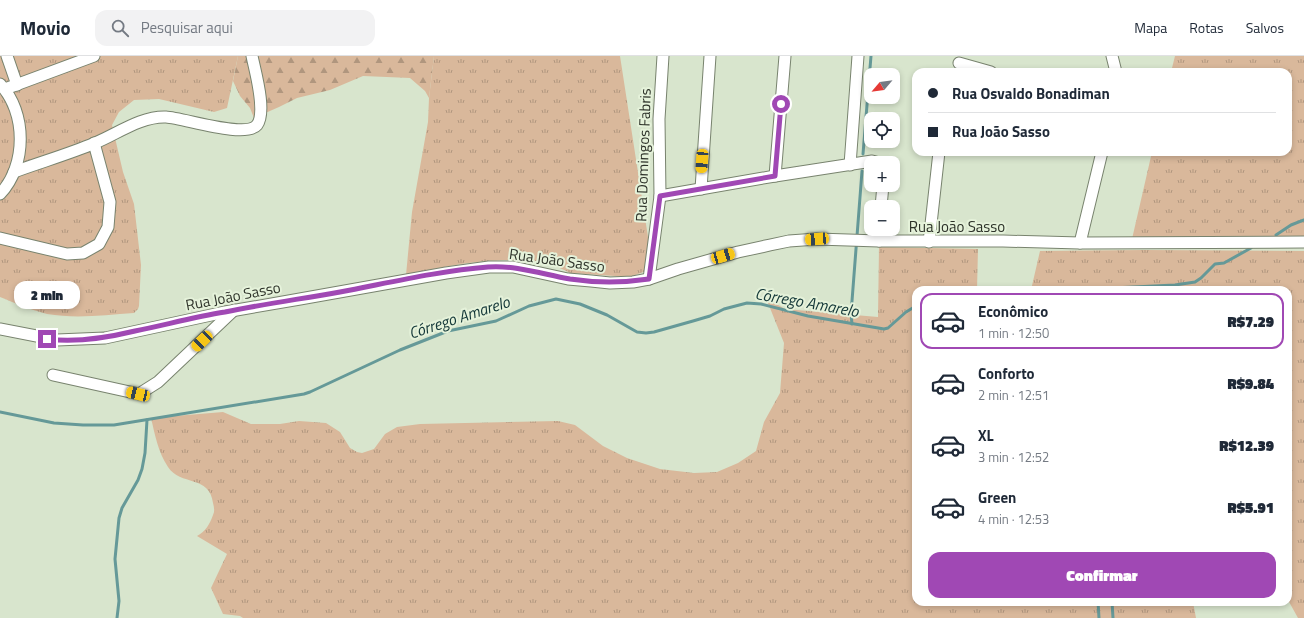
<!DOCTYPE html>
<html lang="pt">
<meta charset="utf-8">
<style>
:root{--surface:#fff;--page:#f2f2f3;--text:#1f2937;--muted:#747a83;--line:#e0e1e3;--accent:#a048b4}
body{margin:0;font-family:"Titillium Web",sans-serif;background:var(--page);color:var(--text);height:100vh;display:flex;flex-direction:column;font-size:15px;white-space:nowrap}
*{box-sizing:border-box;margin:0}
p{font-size:13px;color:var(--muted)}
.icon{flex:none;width:22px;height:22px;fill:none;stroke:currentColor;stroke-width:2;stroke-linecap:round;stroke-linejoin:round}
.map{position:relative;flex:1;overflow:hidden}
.panel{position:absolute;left:912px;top:230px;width:380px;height:320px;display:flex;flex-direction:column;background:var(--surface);border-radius:12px;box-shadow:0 2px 6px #0003}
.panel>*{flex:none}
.hud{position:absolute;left:912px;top:12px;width:380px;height:88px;border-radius:12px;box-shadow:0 2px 6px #0003;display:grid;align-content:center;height:88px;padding:0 16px;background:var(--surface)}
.needle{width:26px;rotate:241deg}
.controls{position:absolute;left:864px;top:12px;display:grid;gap:8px}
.controls a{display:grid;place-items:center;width:36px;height:36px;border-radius:8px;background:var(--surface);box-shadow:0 2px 6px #0003;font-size:20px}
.end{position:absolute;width:18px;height:18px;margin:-9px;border:5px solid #a048b4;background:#fff;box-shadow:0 0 0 2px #fff}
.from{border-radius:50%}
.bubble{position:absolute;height:28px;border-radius:12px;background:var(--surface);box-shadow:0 2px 6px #0003;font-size:13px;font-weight:800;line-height:28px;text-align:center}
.car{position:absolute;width:12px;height:24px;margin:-12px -6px;border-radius:5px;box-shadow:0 0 3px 1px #0007;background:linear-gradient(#f5c518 24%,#345 0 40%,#f5c518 0 76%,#345 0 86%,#f5c518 0)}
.hud b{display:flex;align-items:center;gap:14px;height:38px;font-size:15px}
.hud b+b{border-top:1px solid var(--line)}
.hud i{width:10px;height:10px;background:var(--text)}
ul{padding:7px 0 0;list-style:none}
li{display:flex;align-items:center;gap:12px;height:56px;margin:0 8px 6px;padding:0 8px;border:2px solid transparent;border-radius:12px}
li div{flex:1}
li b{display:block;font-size:15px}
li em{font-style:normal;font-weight:800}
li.on{border-color:var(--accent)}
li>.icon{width:36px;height:36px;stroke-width:1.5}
.button{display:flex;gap:8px;margin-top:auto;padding:8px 16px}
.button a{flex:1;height:46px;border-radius:12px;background:var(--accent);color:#fff;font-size:16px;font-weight:800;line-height:46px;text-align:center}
header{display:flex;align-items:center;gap:24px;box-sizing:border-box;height:56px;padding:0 20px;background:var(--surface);border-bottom:1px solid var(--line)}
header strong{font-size:19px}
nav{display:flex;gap:22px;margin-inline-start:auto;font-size:14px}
.search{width:280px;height:36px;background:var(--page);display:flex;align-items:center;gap:10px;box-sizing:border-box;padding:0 14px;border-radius:12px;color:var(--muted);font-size:15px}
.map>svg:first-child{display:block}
.grass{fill:url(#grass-tufts)}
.forest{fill:url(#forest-firs)}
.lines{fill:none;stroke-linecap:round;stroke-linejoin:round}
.stream{stroke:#659998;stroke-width:3}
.minor-casing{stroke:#78836e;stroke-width:13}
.minor{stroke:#fff;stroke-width:11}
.route{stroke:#a048b4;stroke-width:5}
.labels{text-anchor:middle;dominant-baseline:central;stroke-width:4;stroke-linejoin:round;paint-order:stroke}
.street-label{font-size:15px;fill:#2d3229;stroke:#e5f2da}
.water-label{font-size:16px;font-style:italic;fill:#123637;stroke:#e5f2da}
</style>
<header>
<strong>Movio</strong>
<div class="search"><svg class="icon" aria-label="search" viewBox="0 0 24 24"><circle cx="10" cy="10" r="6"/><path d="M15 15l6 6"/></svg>Pesquisar aqui</div>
<nav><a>Mapa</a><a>Rotas</a><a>Salvos</a></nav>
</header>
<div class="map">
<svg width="1304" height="562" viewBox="0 0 1304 562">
<defs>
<pattern id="grass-tufts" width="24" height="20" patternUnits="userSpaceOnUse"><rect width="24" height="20" fill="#d9b89b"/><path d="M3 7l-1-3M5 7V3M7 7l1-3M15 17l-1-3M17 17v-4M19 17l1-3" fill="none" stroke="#b0967e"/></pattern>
<pattern id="forest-firs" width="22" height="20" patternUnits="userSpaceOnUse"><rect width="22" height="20" fill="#d9b89b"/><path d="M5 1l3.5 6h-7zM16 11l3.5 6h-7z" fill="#b0967e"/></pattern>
</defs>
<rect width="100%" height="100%" fill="#d8e5cd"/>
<g class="grass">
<path d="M 0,0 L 238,0 L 227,52 L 214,56 L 159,43 L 134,44 L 119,56 L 112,69 L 123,116 L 134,148 L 141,209 L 139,250 L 138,253 L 134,257 C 105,259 76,263 47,258 C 31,254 15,247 0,241 Z"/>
<path d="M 434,0 L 620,0 L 650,194 L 646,215 L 630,221 L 570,217 C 528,192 451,209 406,219 L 412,156 L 428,66 L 429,42 Z"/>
<polygon points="1175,0 1304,0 1304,182 1132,183 1152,96 1288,96 1288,16 1171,16"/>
<path d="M 879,191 L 978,193 L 977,234 L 916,234 L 916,546 L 1193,546 L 1196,562 L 243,562 L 240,560 L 223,558 L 211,532 L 227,498 L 197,480 C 205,476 210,468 213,459 C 215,455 214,451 213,447 C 210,419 180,430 168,411 C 158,396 155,379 151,362 L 223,356 L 251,368 L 280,368 L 299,365 L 326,367 L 340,376 L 350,392 L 357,396 L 362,397 L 374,393 L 385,378 L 397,371 L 420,368 L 558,365 L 575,369 L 603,390 L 627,402 L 660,413 L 694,417 L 717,416 L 738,407 L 756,395 L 764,366 L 780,337 L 784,287 L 766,242 L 785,253 L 878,261 Z"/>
<polygon points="1144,194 1304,195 1304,562 1298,562 1288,544 1288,234 1031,234 1040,195"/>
</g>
<polygon class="forest" points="238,0 434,0 429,42 425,35 410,22 363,20 330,34 297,42 279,51 254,62 250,52 240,40 233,25"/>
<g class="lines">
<g class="stream">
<polyline points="863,98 871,0"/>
<polyline points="1276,179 1291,169 1304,164"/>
<polyline points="1071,234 1175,229 1195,226 1201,222 1215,208 1224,207 1251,192"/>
<polyline points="852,268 851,258 862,115"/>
<polyline points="0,356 54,367 83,369 114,369 304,338 310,336 400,294 448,275 496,265 529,250 556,243 580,248 607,259 637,276 646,277 654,276 693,265 710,260 724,253 747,247 761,248 808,260 884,273 888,272 906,256 916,250"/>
<polyline points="1098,546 1099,562"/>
<polyline points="1112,546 1113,562"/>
<polyline points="117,562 119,545 115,503 119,462 122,452 138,424 142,413 145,397 147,364"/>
</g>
<defs>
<g id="minor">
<polyline points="7,0 17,29"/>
<polyline points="1112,0 1116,16"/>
<polyline points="959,7 991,16"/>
<path d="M 0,28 C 27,56 27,110 0,138"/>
<polyline points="5,33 94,0"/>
<polyline points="850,109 858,0"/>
<path d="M 14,116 C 41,106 69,98 95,87 C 117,78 141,60 166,61 C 184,62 246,83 257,69 C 267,56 255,15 252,0"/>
<polyline points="775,120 785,0"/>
<polyline points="701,133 710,0"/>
<polyline points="660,140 775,120 872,105 879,107"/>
<polyline points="881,151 883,129"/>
<polyline points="0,182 67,198 83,197 99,188 108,171 110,146 94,87"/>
<polyline points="879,185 880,173"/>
<polyline points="929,186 939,96"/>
<polyline points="1080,187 1102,96"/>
<polyline points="649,223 660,140 659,63 663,0"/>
<polyline points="0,273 57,284 105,282 225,256 300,243 446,217 489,211 513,211 568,223 591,225 610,227 633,226 649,223 678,213 738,196 770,189 789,185 817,183 879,185 1003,185 1080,187 1304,186"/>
<polyline points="53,319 139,338 158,326 234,254"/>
</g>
</defs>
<use href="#minor" class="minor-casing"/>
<use href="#minor" class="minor"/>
</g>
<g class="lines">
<path class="route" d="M 47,283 C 76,287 106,282 135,275 C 165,269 194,261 225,256 C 263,248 301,243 340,236 C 388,227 438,215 488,211 C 516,209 542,218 570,223 C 596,227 622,227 649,223 L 660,140 L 775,120 L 781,48"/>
</g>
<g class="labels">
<g class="street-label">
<text transform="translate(643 99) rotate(-88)">Rua Domingos Fabris</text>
<text x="957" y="170">Rua João Sasso</text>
<text transform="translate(557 204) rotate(8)">Rua João Sasso</text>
<text transform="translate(233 240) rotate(-11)">Rua João Sasso</text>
</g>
<g class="water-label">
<text transform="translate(807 246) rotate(10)">Córrego Amarelo</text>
<text transform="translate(459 261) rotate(-18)">Córrego Amarelo</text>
</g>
</g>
</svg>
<div class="controls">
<a><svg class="needle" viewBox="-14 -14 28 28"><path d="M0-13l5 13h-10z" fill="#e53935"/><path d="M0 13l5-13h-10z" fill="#747a83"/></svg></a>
<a><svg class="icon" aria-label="locate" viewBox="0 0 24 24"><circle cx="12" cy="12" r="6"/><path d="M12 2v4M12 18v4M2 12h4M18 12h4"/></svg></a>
<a>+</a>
<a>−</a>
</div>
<i class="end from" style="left:781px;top:48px"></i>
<i class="end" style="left:47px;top:283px"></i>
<div class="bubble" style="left:14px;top:225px;width:66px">2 min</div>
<i class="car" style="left:702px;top:105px;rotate:184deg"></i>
<i class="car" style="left:817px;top:183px;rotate:266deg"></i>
<i class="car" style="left:723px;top:200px;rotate:74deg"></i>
<i class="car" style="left:202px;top:285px;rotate:226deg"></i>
<i class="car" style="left:138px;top:338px;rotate:283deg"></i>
<div class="hud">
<b><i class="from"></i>Rua Osvaldo Bonadiman</b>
<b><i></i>Rua João Sasso</b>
</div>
<section class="panel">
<ul>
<li class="on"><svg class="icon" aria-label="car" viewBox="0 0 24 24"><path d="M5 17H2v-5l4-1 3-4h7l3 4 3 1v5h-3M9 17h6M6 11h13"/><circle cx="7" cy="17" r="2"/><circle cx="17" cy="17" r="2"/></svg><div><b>Econômico</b><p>1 min · 12:50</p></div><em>R$7.29</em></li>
<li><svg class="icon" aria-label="car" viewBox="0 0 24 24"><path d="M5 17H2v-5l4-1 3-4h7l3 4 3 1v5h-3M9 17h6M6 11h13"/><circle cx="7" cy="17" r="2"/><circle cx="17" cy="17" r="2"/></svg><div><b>Conforto</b><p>2 min · 12:51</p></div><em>R$9.84</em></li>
<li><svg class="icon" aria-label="car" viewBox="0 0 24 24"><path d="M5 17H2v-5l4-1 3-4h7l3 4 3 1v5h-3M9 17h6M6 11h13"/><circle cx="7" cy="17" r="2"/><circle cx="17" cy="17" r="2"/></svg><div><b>XL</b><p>3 min · 12:52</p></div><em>R$12.39</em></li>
<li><svg class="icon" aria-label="car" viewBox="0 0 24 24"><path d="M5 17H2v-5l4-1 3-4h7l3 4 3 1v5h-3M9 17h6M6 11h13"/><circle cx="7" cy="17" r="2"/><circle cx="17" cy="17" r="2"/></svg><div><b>Green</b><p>4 min · 12:53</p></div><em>R$5.91</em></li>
</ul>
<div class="button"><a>Confirmar</a></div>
</section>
</div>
